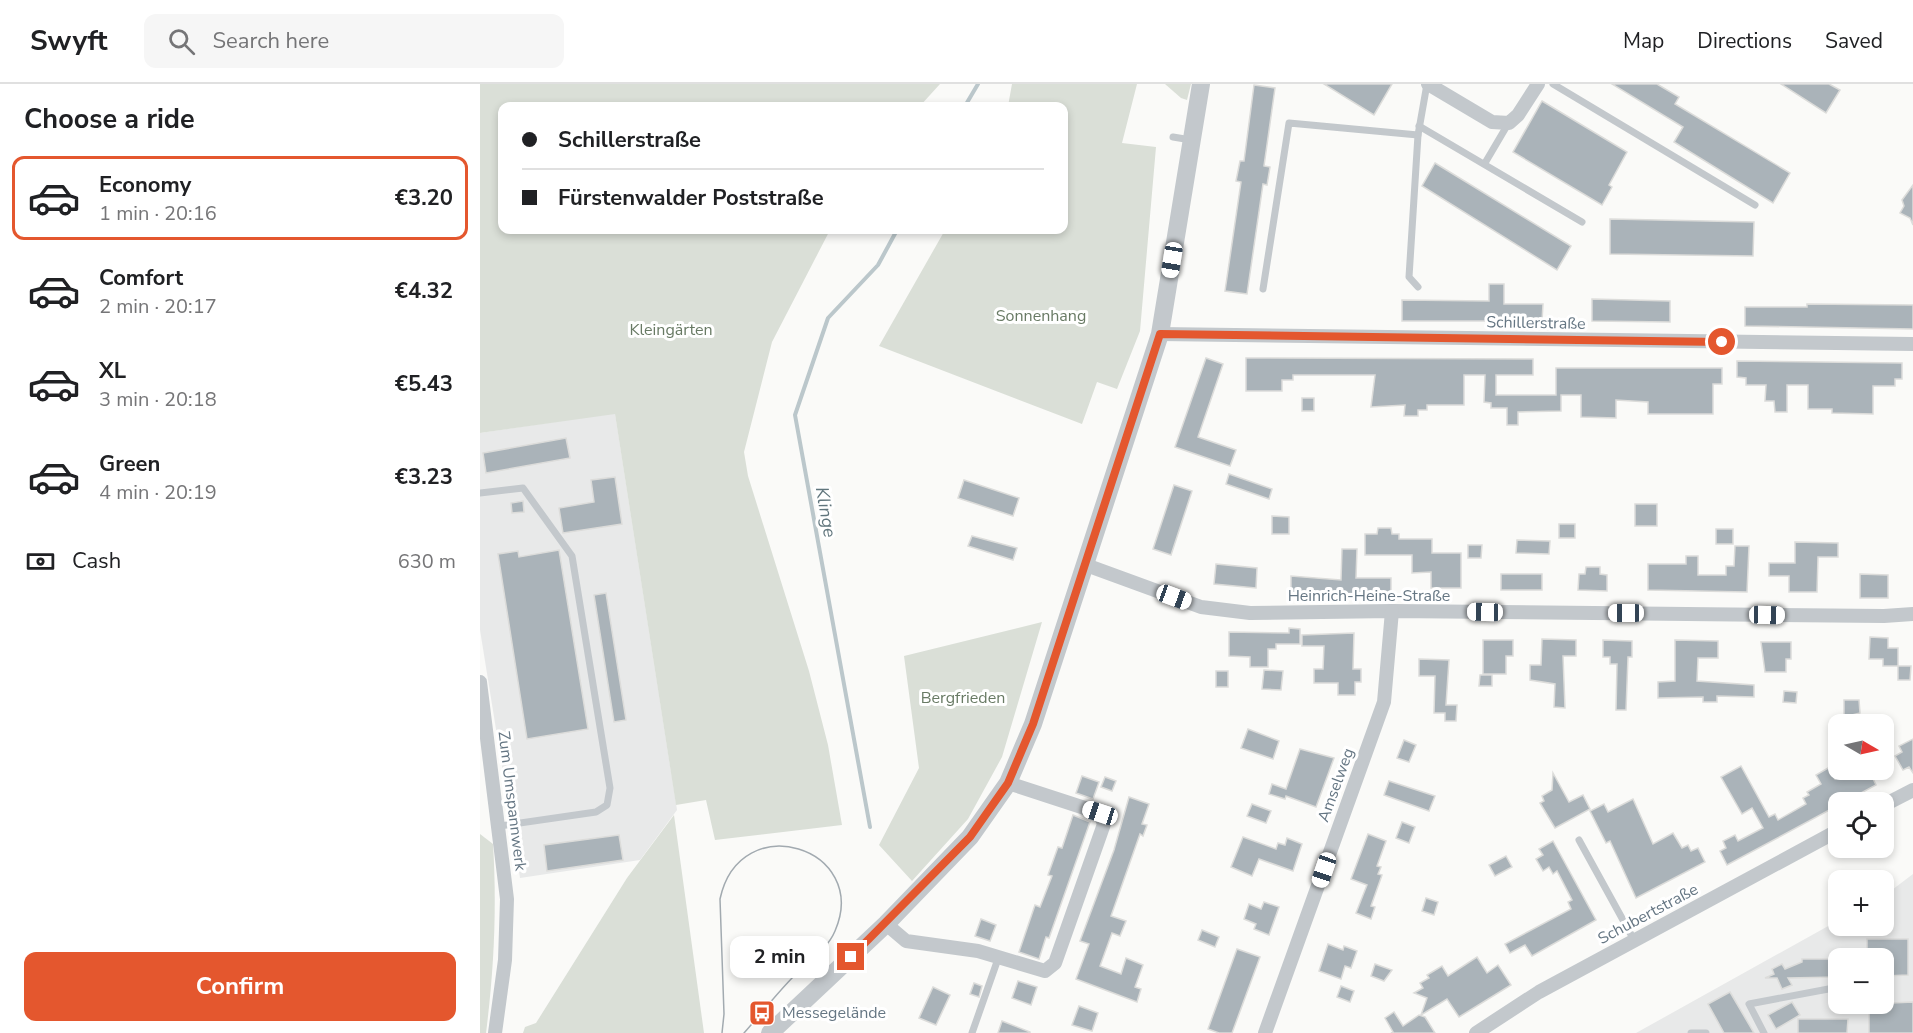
<!DOCTYPE html>
<meta charset="utf-8">
<style>
:root{--surface:#fff;--page:#f6f6f6;--text:#202124;--muted:#757577;--line:#e0e0e0;--accent:#e4572e}
body{margin:0;font-family:"Nunito Sans",sans-serif;background:var(--page);color:var(--text);height:100vh;display:flex;flex-direction:column;font-size:22px;white-space:nowrap}
*{box-sizing:border-box;margin:0}
p{font-size:20px;color:var(--muted)}
.icon{flex:none;width:33px;height:33px;fill:none;stroke:currentColor;stroke-width:2;stroke-linecap:round;stroke-linejoin:round}
.map{position:relative;flex:1;overflow:hidden}
.panel{display:flex;flex-direction:column;background:var(--surface);width:480px}
.panel>*{flex:none}
.hud{position:absolute;left:18px;top:18px;width:570px;height:132px;border-radius:12px;box-shadow:0 3px 9px #0003;display:grid;align-content:center;height:132px;padding:0 24px;background:var(--surface)}
.needle{width:39px;rotate:99deg}
.buttons{position:absolute;left:1348px;top:630px;display:grid;gap:12px}
.buttons a{display:grid;place-items:center;width:66px;height:66px;border-radius:12px;background:var(--surface);box-shadow:0 3px 9px #0003;font-size:30px}
.end{position:absolute;width:27px;height:27px;margin:-14px;border:8px solid #e4572e;background:#fff;box-shadow:0 0 0 3px #fff}
.from{border-radius:50%}
.bubble{position:absolute;height:42px;border-radius:12px;background:var(--surface);box-shadow:0 3px 9px #0003;font-size:20px;font-weight:700;line-height:42px;text-align:center}
.car{position:absolute;width:18px;height:36px;margin:-18px -9px;border-radius:8px;box-shadow:0 0 4px 2px #0007;background:linear-gradient(#fff 24%,#345 0 40%,#fff 0 76%,#345 0 86%,#fff 0)}
.hud b{display:flex;align-items:center;gap:21px;height:57px;font-size:22px}
.hud b+b{border-top:2px solid var(--line)}
.hud i{width:15px;height:15px;background:var(--text)}
ul{padding:0;list-style:none}
li{display:flex;align-items:center;gap:18px;height:84px;margin:0 12px 9px;padding:0 12px;border:3px solid transparent;border-radius:12px}
li div{flex:1}
li b{display:block;font-size:22px}
li em{font-style:normal;font-weight:700}
li.on{border-color:var(--accent)}
li>.icon{width:54px;height:54px;stroke-width:1.5}
h2{padding:0 24px;font-size:27px;line-height:72px}
.pay{display:flex;align-items:center;gap:15px;height:66px;padding:0 24px;font-size:22px}
.pay p{margin-inline-start:auto}
.action{display:flex;gap:12px;margin-top:auto;padding:12px 24px}
.action a{flex:1;height:69px;border-radius:12px;background:var(--accent);color:#fff;font-size:24px;font-weight:700;line-height:69px;text-align:center}
header{display:flex;align-items:center;gap:36px;box-sizing:border-box;height:84px;padding:0 30px;background:var(--surface);border-bottom:2px solid var(--line)}
header strong{font-size:28px}
nav{display:flex;gap:33px;margin-inline-start:auto;font-size:21px}
.search{width:420px;height:54px;background:var(--page);display:flex;align-items:center;gap:15px;box-sizing:border-box;padding:0 21px;border-radius:12px;color:var(--muted);font-size:22px}
main{display:flex;flex:1;min-height:0}
.map>svg:first-child{display:block}
.built{fill:#e8e9e9;fill-rule:evenodd}
.green{fill:#dadfd7}
.lines{fill:none;stroke-linecap:round;stroke-linejoin:round}
.stream{stroke:#bbc7cb;stroke-width:4}
.building{fill:#aab3b9;stroke:#dcdcda;stroke-width:1.5}
.service{stroke:#c3c8cc;stroke-width:7}
.minor{stroke:#c3c8cc;stroke-width:14}
.tertiary{stroke:#c3c8cc;stroke-width:18}
.tram{stroke:#a2aab0;stroke-width:1.5}
.route{stroke:#e4572e;stroke-width:8}
.labels{text-anchor:middle;dominant-baseline:central;stroke-width:6;stroke-linejoin:round;paint-order:stroke}
.park-label{font-size:16px;fill:#687a64;stroke:#fff}
.street-label{font-size:16px;fill:#657683;stroke:#fff}
.poi-label{font-size:16px;fill:#657683;stroke:#fff;text-anchor:start}
.water-label{font-size:18px;font-style:italic;fill:#60757c;stroke:#fff}
</style>
<header>
<strong>Swyft</strong>
<div class="search"><svg class="icon" aria-label="search" viewBox="0 0 24 24"><circle cx="10" cy="10" r="6"/><path d="M15 15l6 6"/></svg>Search here</div>
<nav><a>Map</a><a>Directions</a><a>Saved</a></nav>
</header>
<main>
<section class="panel">
<h2>Choose a ride</h2>
<ul>
<li class="on"><svg class="icon" aria-label="car" viewBox="0 0 24 24"><path d="M5 17H2v-5l4-1 3-4h7l3 4 3 1v5h-3M9 17h6M6 11h13"/><circle cx="7" cy="17" r="2"/><circle cx="17" cy="17" r="2"/></svg><div><b>Economy</b><p>1 min · 20:16</p></div><em>€3.20</em></li>
<li><svg class="icon" aria-label="car" viewBox="0 0 24 24"><path d="M5 17H2v-5l4-1 3-4h7l3 4 3 1v5h-3M9 17h6M6 11h13"/><circle cx="7" cy="17" r="2"/><circle cx="17" cy="17" r="2"/></svg><div><b>Comfort</b><p>2 min · 20:17</p></div><em>€4.32</em></li>
<li><svg class="icon" aria-label="car" viewBox="0 0 24 24"><path d="M5 17H2v-5l4-1 3-4h7l3 4 3 1v5h-3M9 17h6M6 11h13"/><circle cx="7" cy="17" r="2"/><circle cx="17" cy="17" r="2"/></svg><div><b>XL</b><p>3 min · 20:18</p></div><em>€5.43</em></li>
<li><svg class="icon" aria-label="car" viewBox="0 0 24 24"><path d="M5 17H2v-5l4-1 3-4h7l3 4 3 1v5h-3M9 17h6M6 11h13"/><circle cx="7" cy="17" r="2"/><circle cx="17" cy="17" r="2"/></svg><div><b>Green</b><p>4 min · 20:19</p></div><em>€3.23</em></li>
</ul>
<div class="pay"><svg class="icon" aria-label="cash" viewBox="0 0 24 24"><path d="M3 7h18v10H3z"/><circle cx="12" cy="12" r="2"/></svg>Cash<p>630 m</p></div>
<div class="action"><a>Confirm</a></div>
</section>
<div class="map">
<svg width="1433" height="949" viewBox="0 0 1433 949">
<rect width="100%" height="100%" fill="#fafaf8"/>
<g class="built">
<polygon points="135,329 197,726 160,776 40,794 0,546 0,349"/>
<path d="M 1433,790 L 1433,949 L 1156,949 L 1359,836 L 1359,842 L 1404,842 L 1404,812 ZM 1359,874 L 1404,874 L 1404,920 L 1359,920 Z"/>
</g>
<g class="green">
<polygon points="0,0 460,0 440,22 22,22 22,146 350,146 292,258 264,368 268,392 329,587 348,661 362,741 235,756 226,716 196,721 135,330 0,349"/>
<polygon points="532,0 657,0 642,59 676,63 660,247 637,305 617,298 602,340 399,262 465,146 584,146 584,22 528,22"/>
<polygon points="685,0 711,0 707,16 701,14"/>
<polygon points="562,538 522,673 488,735 432,797 399,761 439,684 424,572"/>
<polygon points="194,731 224,949 43,949 45,943 56,939 147,794"/>
<path d="M 0,750 L 13,760 C 17,824 14,885 6,949 L 0,949 Z"/>
</g>
<g class="lines">
<g class="stream">
<polyline points="485,22 498,0"/>
<polyline points="390,743 315,331 348,234 398,181 417,146"/>
</g>
</g>
<g class="building">
<polygon points="844,0 912,0 894,31"/>
<polygon points="1132,0 1177,0 1199,13 1195,20 1310,89 1293,119 1194,58 1203,43"/>
<polygon points="1301,0 1349,0 1360,6 1346,29"/>
<polygon points="774,1 795,4 784,82 790,83 787,101 783,100 767,210 745,207 761,98 756,97 760,77 764,77"/>
<polygon points="1062,17 1147,68 1129,101 1132,103 1122,121 1033,68"/>
<polygon points="955,79 1091,162 1077,186 942,102"/>
<polygon points="1433,101 1433,141 1430,134 1420,129 1424,122 1422,116"/>
<polygon points="1130,135 1274,138 1273,172 1130,170"/>
<polygon points="1009,200 1024,200 1024,220 1063,220 1062,237 922,237 922,216 1009,217"/>
<polygon points="1112,215 1190,217 1190,238 1112,237"/>
<polygon points="1327,220 1433,221 1433,245 1265,242 1265,223 1327,223"/>
<polygon points="726,274 743,280 718,353 756,366 750,382 695,363"/>
<polygon points="766,274 1053,275 1053,291 1016,291 1016,311 1076,311 1076,284 1242,284 1242,300 1233,300 1233,330 1168,330 1168,318 1136,316 1136,334 1101,333 1101,311 1081,311 1081,327 1038,328 1038,341 1027,341 1027,324 1011,324 1011,319 1004,318 1005,291 984,291 984,321 947,321 947,326 938,326 938,332 924,332 925,321 891,323 895,291 813,291 813,296 802,296 802,307 766,307"/>
<polygon points="1257,277 1422,279 1422,295 1415,295 1415,302 1393,302 1393,330 1352,329 1352,325 1328,325 1328,301 1307,301 1307,328 1295,328 1294,317 1285,317 1286,301 1266,301 1266,294 1257,293"/>
<rect x="822" y="314" width="12" height="13"/>
<polygon points="86,354 90,374 6,389 3,369"/>
<polygon points="749,390 792,405 789,415 746,400"/>
<polygon points="135,393 142,440 83,449 79,424 114,418 111,396"/>
<polygon points="484,396 539,414 533,432 478,414"/>
<polygon points="694,401 712,407 691,471 673,465"/>
<polygon points="43,417 44,428 32,429 31,419"/>
<rect x="1155" y="420" width="22" height="22"/>
<polygon points="792,432 809,433 809,450 792,450"/>
<rect x="1079" y="440" width="16" height="14"/>
<polygon points="898,444 911,444 912,450 919,450 919,455 952,455 952,469 981,469 981,504 951,504 951,488 932,489 932,471 885,471 885,450 897,450"/>
<rect x="1236" y="445" width="17" height="15"/>
<polygon points="492,452 537,464 533,476 488,462"/>
<polygon points="1037,456 1070,457 1069,470 1036,469"/>
<polygon points="1315,458 1358,459 1358,473 1338,473 1337,508 1309,508 1309,492 1289,492 1289,479 1315,479"/>
<polygon points="988,461 1002,461 1001,474 988,474"/>
<polygon points="1255,462 1269,462 1267,508 1168,506 1168,480 1206,480 1206,472 1218,472 1218,491 1246,491 1246,482 1254,482"/>
<polygon points="862,465 877,465 876,494 911,494 911,510 811,509 811,492 861,496"/>
<polygon points="79,466 108,645 47,655 18,470 38,467 39,473"/>
<polygon points="736,480 777,484 776,504 734,500"/>
<polygon points="1106,483 1120,483 1120,490 1127,491 1127,507 1098,506 1099,490 1105,490"/>
<rect x="1021" y="490" width="41" height="16"/>
<polygon points="1380,490 1408,491 1408,514 1380,514"/>
<polygon points="126,509 146,636 134,638 114,511"/>
<polygon points="809,544 820,545 820,560 796,560 796,565 788,565 788,583 770,583 770,573 749,572 749,548 809,549"/>
<polygon points="874,549 873,585 881,585 881,598 875,598 875,611 858,611 858,599 834,599 834,585 843,585 844,562 822,562 822,551"/>
<polygon points="1390,553 1408,554 1408,564 1418,564 1418,582 1403,582 1403,575 1389,575"/>
<polygon points="1062,555 1096,556 1096,572 1083,572 1085,624 1074,623 1075,600 1050,596 1050,581 1061,581"/>
<polygon points="1003,556 1033,556 1033,572 1026,572 1026,590 1003,590"/>
<polygon points="1123,556 1152,557 1152,573 1148,573 1146,626 1136,626 1137,580 1130,580 1130,573 1123,573"/>
<polygon points="1195,556 1238,557 1238,574 1218,574 1217,597 1274,601 1274,613 1237,612 1237,618 1223,618 1223,613 1178,614 1178,598 1195,597"/>
<polygon points="1281,558 1311,558 1311,575 1306,575 1306,588 1285,588"/>
<polygon points="939,575 969,576 966,621 977,621 976,637 965,637 965,629 954,629 955,592 939,592"/>
<polygon points="1418,582 1431,582 1430,596 1418,596"/>
<polygon points="784,586 803,587 801,606 782,605"/>
<rect x="736" y="587" width="12" height="16"/>
<polygon points="1000,591 1012,591 1012,602 999,602"/>
<polygon points="1304,607 1317,608 1316,619 1303,618"/>
<polygon points="1364,616 1379,616 1380,629 1364,633"/>
<polygon points="768,645 799,657 793,675 761,664"/>
<polygon points="1433,655 1433,689 1429,683 1423,686 1415,672 1422,668 1419,662"/>
<polygon points="924,656 936,661 929,678 917,674"/>
<polygon points="820,665 854,674 836,723 806,712 805,715 789,710 792,700 806,705"/>
<polygon points="1261,682 1289,733 1295,730 1298,736 1326,720 1323,714 1329,711 1327,708 1341,700 1336,691 1348,684 1355,695 1371,686 1380,686 1382,690 1389,686 1396,701 1247,781 1240,767 1246,764 1243,757 1255,751 1258,757 1283,744 1272,724 1262,730 1241,693"/>
<polygon points="1073,689 1089,718 1103,711 1110,725 1075,744 1060,719 1064,717 1062,712 1072,706"/>
<polygon points="602,692 619,698 613,715 596,709"/>
<polygon points="625,693 636,697 632,707 621,703"/>
<polygon points="909,697 955,712 949,727 904,711"/>
<polygon points="649,713 669,720 662,740 667,741 663,752 660,750 631,832 646,837 640,852 632,849 620,882 641,890 646,874 663,881 655,903 661,905 657,918 596,895 609,860 600,857 634,766"/>
<polygon points="1153,715 1173,760 1193,749 1202,764 1208,761 1211,767 1218,764 1225,778 1156,814 1130,757 1126,759 1110,727 1124,720 1128,728"/>
<polygon points="772,720 791,727 786,739 767,732"/>
<polygon points="593,731 610,738 569,854 566,853 559,875 539,868 555,821 560,823 572,792 568,791 578,763 582,764"/>
<polygon points="922,738 935,743 929,759 916,754"/>
<polygon points="888,750 906,757 897,782 901,783 898,790 902,791 891,822 895,823 891,835 876,829 887,801 871,795"/>
<polygon points="139,751 143,776 67,787 64,761"/>
<polygon points="763,753 796,765 798,759 805,761 807,754 822,760 813,787 779,775 772,792 751,783"/>
<polygon points="1073,757 1116,836 1052,872 1045,861 1030,869 1025,860 1091,825 1088,818 1092,816 1077,787 1073,790 1069,783 1063,787 1056,775 1063,771 1059,765"/>
<polygon points="1026,772 1032,783 1015,792 1009,781"/>
<polygon points="946,814 958,818 954,831 942,827"/>
<polygon points="784,818 799,823 789,851 774,845 776,840 764,835 769,820 781,825"/>
<polygon points="501,835 516,841 510,857 495,852"/>
<polygon points="722,846 739,853 735,863 718,856"/>
<polygon points="1387,855 1428,855 1428,891 1404,892 1404,874 1387,874"/>
<polygon points="848,860 863,866 864,862 877,867 871,884 865,882 861,895 839,887"/>
<polygon points="757,865 780,873 752,949 739,949 728,945"/>
<polygon points="997,873 1007,889 1018,881 1031,901 979,933 967,915 941,931 947,914 934,909 943,904 940,899 949,894 947,891 962,882 968,892"/>
<polygon points="1322,875 1359,875 1359,893 1308,894 1312,901 1302,905 1297,894 1285,894 1294,890 1292,885 1302,880 1305,885 1322,878"/>
<polygon points="895,880 912,886 904,897 891,892"/>
<polygon points="538,897 557,903 551,921 532,914"/>
<polygon points="494,899 502,902 499,913 490,910"/>
<polygon points="861,902 874,907 870,918 857,913"/>
<polygon points="453,903 470,911 456,941 439,934"/>
<polygon points="1250,908 1274,949 1244,949 1228,920"/>
<polygon points="1312,918 1320,931 1296,945 1288,931"/>
<polygon points="1433,918 1433,949 1389,949 1389,920"/>
<polygon points="599,922 618,929 612,947 592,941"/>
<polygon points="914,928 923,942 939,931 945,933 955,949 911,949 913,948 905,934"/>
<polygon points="1318,935 1368,935 1367,949 1318,949"/>
<polygon points="522,937 550,948 550,949 518,949"/>
</g>
<g class="lines">
<g class="service">
<polyline points="1073,0 1275,121"/>
<polyline points="939,42 1102,138"/>
<polyline points="693,53 711,56"/>
<polyline points="1005,79 1028,40"/>
<polyline points="938,203 929,193 938,51 947,0"/>
<polyline points="783,205 809,39 938,51"/>
<polyline points="0,409 43,404 92,472 130,704 127,721 116,728 20,742"/>
<polyline points="1099,756 1154,856"/>
<polyline points="492,949 519,872"/>
<polyline points="1211,949 1226,949"/>
<polyline points="1284,949 1269,920 1359,903"/>
</g>
<g class="minor">
<polyline points="948,0 1012,38 1029,39 1038,31 1058,0"/>
<polyline points="680,250 1433,260"/>
<polyline points="606,481 721,523 770,529 912,527 1404,532 1433,530"/>
<polyline points="0,598 27,815 25,876 15,949"/>
<polyline points="1404,721 1433,706"/>
<polyline points="406,840 426,857 498,867 565,887 575,879 624,740 620,729 528,699"/>
<polyline points="785,949 904,618 912,527"/>
<polyline points="996,949 1059,908 1359,746"/>
</g>
<polyline class="tertiary" points="290,949 406,840 490,753 528,699 553,640 680,250 721,0"/>
<path class="tram" d="M 242,949 L 244,930 L 240,815 C 260,722 391,764 355,847 C 347,866 329,876 315,891 C 297,909 281,930 264,949"/>
</g>
<g class="lines">
<polyline class="route" points="371,873 490,753 528,699 553,640 680,250 1242,258"/>
</g>
<defs>
<symbol id="bus-square" viewBox="-11 -11 22 22"><rect x="-9" y="-9" width="18" height="18" rx="4" fill="#e4572e" stroke="#fff"/><path d="M-5-6H5V4H4V6H2V4H-2V6H-4V4H-5ZM-3.5-4V0h7V-4ZM-3.5 1.2v1.5H-2V1.2ZM2 1.2v1.5H3.5V1.2Z" fill="#fff"/></symbol>
</defs>
<g fill-rule="evenodd">
<use href="#bus-square" x="267" y="914" width="30" height="30"/>
</g>
<g class="labels">
<g class="park-label">
<text x="561" y="232">Sonnenhang</text>
<text x="191" y="246">Kleingärten</text>
<text x="483" y="614">Bergfrieden</text>
</g>
<g class="street-label">
<text transform="translate(1056 239) rotate(1)">Schillerstraße</text>
<text x="889" y="512">Heinrich-Heine-Straße</text>
<text transform="translate(856 701) rotate(-70)">Amselweg</text>
<text transform="translate(32 717) rotate(83)">Zum Umspannwerk</text>
<text transform="translate(1168 830) rotate(-28)">Schubertstraße</text>
</g>
<g class="poi-label">
<text x="302" y="929">Messegelände</text>
</g>
<g class="water-label">
<text transform="translate(346 428) rotate(80)">Klinge</text>
</g>
</g>
</svg>
<div class="buttons">
<a><svg class="needle" viewBox="-14 -14 28 28"><path d="M0-13l5 13h-10z" fill="#e53935"/><path d="M0 13l5-13h-10z" fill="#757577"/></svg></a>
<a><svg class="icon" aria-label="locate" viewBox="0 0 24 24"><circle cx="12" cy="12" r="6"/><path d="M12 2v4M12 18v4M2 12h4M18 12h4"/></svg></a>
<a>+</a>
<a>−</a>
</div>
<i class="end from" style="left:1242px;top:258px"></i>
<i class="end" style="left:371px;top:873px"></i>
<div class="bubble" style="left:250px;top:852px;width:99px">2 min</div>
<i class="car" style="left:692px;top:176px;rotate:189deg"></i>
<i class="car" style="left:694px;top:513px;rotate:110deg"></i>
<i class="car" style="left:1005px;top:528px;rotate:271deg"></i>
<i class="car" style="left:1146px;top:529px;rotate:270deg"></i>
<i class="car" style="left:1287px;top:531px;rotate:91deg"></i>
<i class="car" style="left:620px;top:729px;rotate:288deg"></i>
<i class="car" style="left:844px;top:786px;rotate:199deg"></i>
<div class="hud">
<b><i class="from"></i>Schillerstraße</b>
<b><i></i>Fürstenwalder Poststraße</b>
</div>
</div>
</main>
